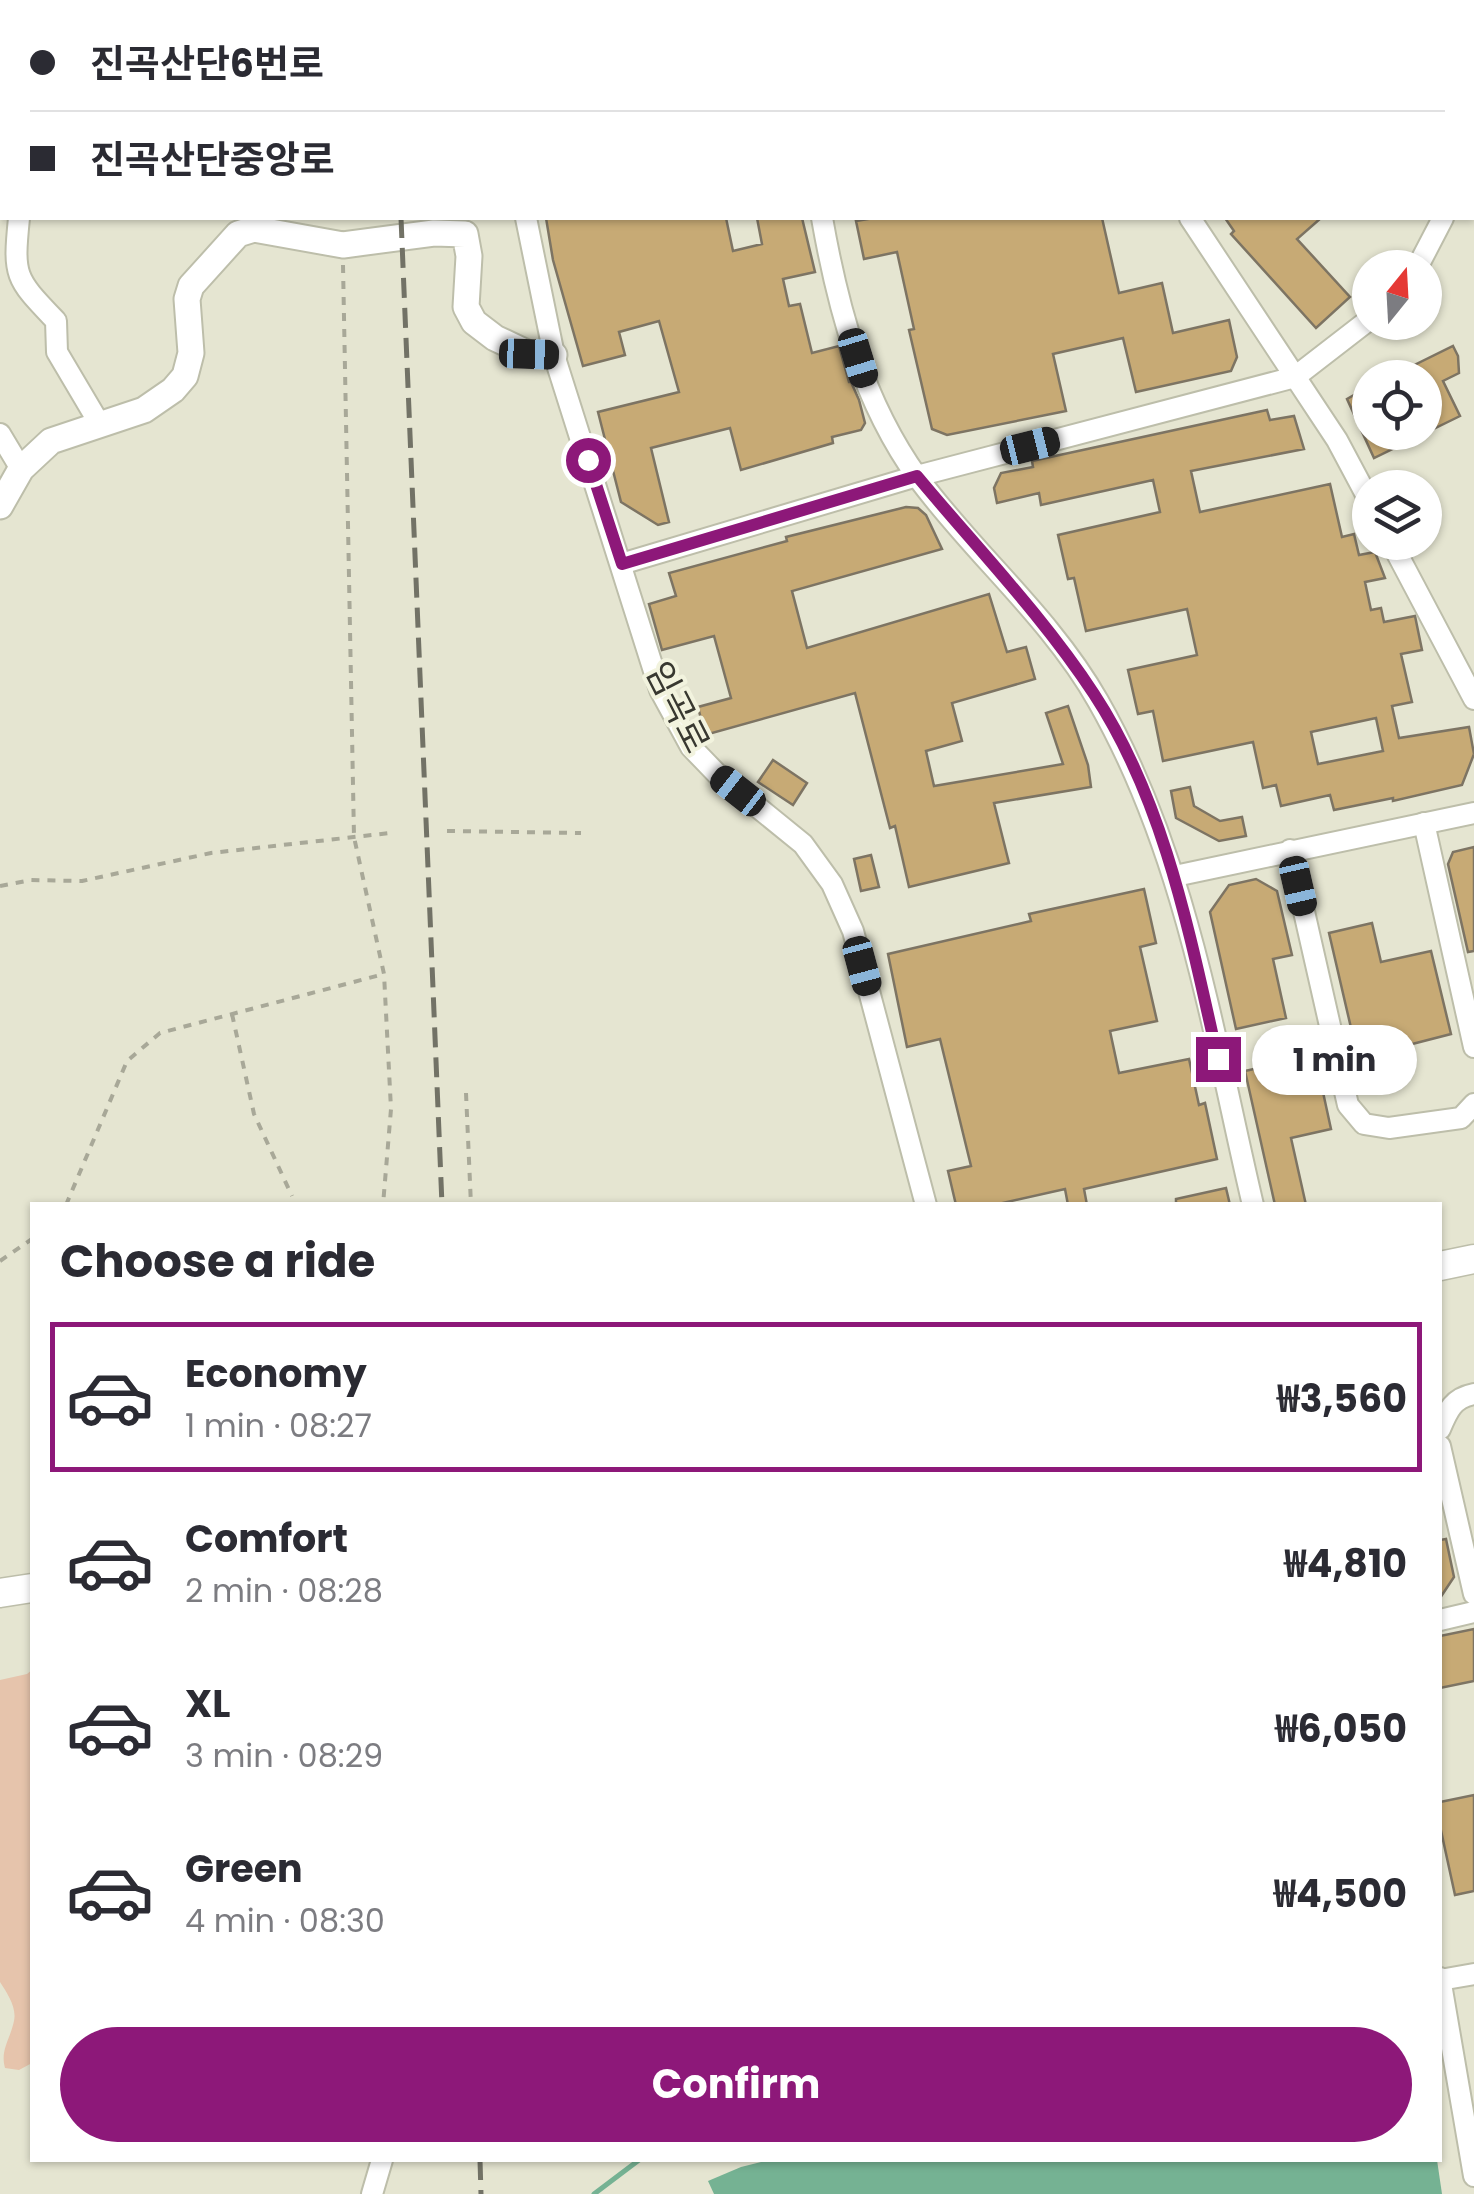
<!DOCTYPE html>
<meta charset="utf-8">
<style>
:root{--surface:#fff;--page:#f7f7f7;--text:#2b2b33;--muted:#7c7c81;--line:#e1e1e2;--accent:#8d1879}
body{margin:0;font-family:Poppins,"Noto Sans KR",sans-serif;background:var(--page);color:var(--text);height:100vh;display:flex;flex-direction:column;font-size:38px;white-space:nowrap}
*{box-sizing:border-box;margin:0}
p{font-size:32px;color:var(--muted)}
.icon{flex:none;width:55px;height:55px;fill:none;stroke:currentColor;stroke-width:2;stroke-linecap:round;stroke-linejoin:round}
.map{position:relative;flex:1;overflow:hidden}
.details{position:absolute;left:30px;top:1202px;width:1412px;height:960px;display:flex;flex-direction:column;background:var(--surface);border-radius:0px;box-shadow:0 2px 8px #0004}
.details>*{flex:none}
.hud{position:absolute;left:0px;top:0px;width:1475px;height:220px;box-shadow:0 2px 8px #0004;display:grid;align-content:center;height:220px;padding:0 30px;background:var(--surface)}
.needle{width:65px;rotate:18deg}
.controls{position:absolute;left:1352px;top:250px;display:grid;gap:20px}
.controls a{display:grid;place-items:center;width:90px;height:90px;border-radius:50%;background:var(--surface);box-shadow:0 2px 8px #0004;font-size:50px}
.end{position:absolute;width:45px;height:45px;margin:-22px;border:12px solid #8d1879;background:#fff;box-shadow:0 0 0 5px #fff}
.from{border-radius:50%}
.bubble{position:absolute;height:70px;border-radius:35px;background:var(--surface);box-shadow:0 2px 8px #0004;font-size:32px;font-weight:700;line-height:70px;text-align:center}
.car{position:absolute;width:30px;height:60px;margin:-30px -15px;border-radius:12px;box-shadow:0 0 8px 2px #0007;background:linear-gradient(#222 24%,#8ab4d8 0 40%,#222 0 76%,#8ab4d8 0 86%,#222 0)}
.hud b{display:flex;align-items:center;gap:35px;height:95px;font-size:38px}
.hud b+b{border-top:2px solid var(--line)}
.hud i{width:25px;height:25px;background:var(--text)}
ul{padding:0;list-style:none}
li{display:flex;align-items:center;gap:30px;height:150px;margin:0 20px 15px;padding:0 10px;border:5px solid transparent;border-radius:0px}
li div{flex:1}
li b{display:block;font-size:38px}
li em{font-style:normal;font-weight:700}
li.selected{border-color:var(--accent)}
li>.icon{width:90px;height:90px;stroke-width:1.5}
h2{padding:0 30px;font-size:45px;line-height:120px}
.action{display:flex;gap:20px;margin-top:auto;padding:20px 30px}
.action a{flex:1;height:115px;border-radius:60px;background:var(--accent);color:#fff;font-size:40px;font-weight:700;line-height:115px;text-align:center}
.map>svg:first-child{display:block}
.green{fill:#e6c4ac}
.water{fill:#75b293}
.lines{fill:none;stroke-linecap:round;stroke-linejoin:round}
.stream{stroke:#75b293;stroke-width:5}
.building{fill:#c7aa75;stroke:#7d7463;stroke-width:2.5;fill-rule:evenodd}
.service-casing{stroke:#bdbeaa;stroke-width:14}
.minor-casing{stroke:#bdbeaa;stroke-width:24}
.tertiary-casing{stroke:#bdbeaa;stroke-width:29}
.secondary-casing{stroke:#bdbeaa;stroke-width:31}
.path{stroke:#a8a898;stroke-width:4;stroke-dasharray:8 8;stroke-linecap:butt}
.service{stroke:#fff;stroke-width:10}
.minor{stroke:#fff;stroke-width:20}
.tertiary{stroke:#fff;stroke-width:25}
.secondary{stroke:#fff;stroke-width:28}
.rail{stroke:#727266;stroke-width:5;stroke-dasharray:20 10;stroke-linecap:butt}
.route{stroke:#8d1879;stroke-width:12}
.labels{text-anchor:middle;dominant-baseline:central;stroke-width:8;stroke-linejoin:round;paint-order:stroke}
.street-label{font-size:35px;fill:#383830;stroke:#f2f3de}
</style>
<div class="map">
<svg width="1474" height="2194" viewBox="0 0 1474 2194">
<rect width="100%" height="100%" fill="#e5e5d1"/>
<path class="green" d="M 32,1670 L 32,2063 L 19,2070 L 5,2068 C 0,2050 10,2040 14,2021 C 17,2007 7,1993 0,1982 L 0,1680 L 27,1674 Z"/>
<polygon class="water" points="769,2160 1437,2160 1442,2194 714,2194 708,2181 741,2167"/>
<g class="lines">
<polyline class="stream" points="594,2194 639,2160"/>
</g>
<g class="building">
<polygon points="546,218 726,218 733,251 762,244 757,218 802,218 815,272 783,279 789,306 800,304 812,353 839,346 849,382 851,382 859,400 865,423 861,430 832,437 833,443 741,470 730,428 651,448 669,522 658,525 621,502 598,412 679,392 659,321 619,332 625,355 583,366 553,260"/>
<polygon points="874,218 1102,218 1119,293 1162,283 1173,333 1229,320 1237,357 1231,371 1136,392 1123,338 1053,354 1066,411 947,435 932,429 909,330 914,329 897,252 864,259 856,221"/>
<polygon points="1225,218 1321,218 1297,239 1350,297 1316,328 1231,234 1234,231"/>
<polygon points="1453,346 1458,356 1459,373 1443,381 1460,416 1374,458 1347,399 1370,386 1370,432 1425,432 1425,378 1388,378"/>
<path d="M 1267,410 L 1270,420 L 1294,416 L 1304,449 L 1191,471 L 1200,512 L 1330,484 L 1342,537 L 1354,534 L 1359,555 L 1375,552 L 1385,578 L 1365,582 L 1371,610 L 1381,608 L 1384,622 L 1415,616 L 1422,650 L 1401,654 L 1412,702 L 1392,706 L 1399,738 L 1469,727 L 1474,754 L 1462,785 L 1393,801 L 1393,798 L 1334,810 L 1330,795 L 1281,806 L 1276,785 L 1263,788 L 1253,742 L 1163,761 L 1153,711 L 1138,714 L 1128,670 L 1197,655 L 1187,609 L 1086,631 L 1074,578 L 1068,579 L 1058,535 L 1160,512 L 1153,480 L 1041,505 L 1039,493 L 997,503 L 994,488 L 1001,473 L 1033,467 L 1032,461 ZM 1376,718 L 1383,751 L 1318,764 L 1311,732 Z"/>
<polygon points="906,507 918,508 926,515 942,549 792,591 807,648 989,594 1007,652 1026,647 1035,679 952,703 962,741 926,751 934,786 1063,764 1046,713 1068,706 1088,765 1091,787 994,803 1009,863 909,887 895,826 890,828 855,693 705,735 698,707 731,698 714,636 662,650 649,604 676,596 669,573 787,541 786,537"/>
<polygon points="773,760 807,783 793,805 758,782"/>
<polygon points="1190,787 1194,806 1220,821 1242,817 1246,836 1219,841 1176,818 1171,791"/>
<polygon points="1474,847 1474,951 1468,952 1448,864 1453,852"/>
<polygon points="871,855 879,887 861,891 854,859"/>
<polygon points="1256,879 1277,891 1292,955 1273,959 1286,1018 1236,1029 1210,912 1229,885"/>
<polygon points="1144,889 1156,943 1140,947 1157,1021 1110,1031 1119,1073 1189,1059 1199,1105 1205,1103 1217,1159 1084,1189 1087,1205 1068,1205 1065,1189 994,1205 956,1205 948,1171 971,1166 940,1039 907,1047 888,954 1031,921 1029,914"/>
<polygon points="1372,923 1381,962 1431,951 1451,1034 1358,1058 1329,933"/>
<polygon points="1316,1060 1331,1129 1291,1138 1306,1205 1275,1205 1245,1071 1272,1065 1273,1069"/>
<polygon points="1226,1188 1230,1205 1176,1205 1176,1199"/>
<polygon points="1446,1539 1454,1577 1440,1598 1440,1540"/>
<polygon points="1474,1629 1474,1681 1440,1688 1440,1636"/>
<polygon points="1474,1795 1474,1891 1455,1895 1440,1826 1440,1802"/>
</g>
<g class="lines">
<defs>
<polyline id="service" points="436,0 436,2"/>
<g id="minor">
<polyline points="509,0 509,2"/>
<polyline points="785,0 785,2"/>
<polyline points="1055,0 1057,2"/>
<polyline points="1251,2 1252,0"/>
<polyline points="1472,131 1474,126"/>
<polyline points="0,173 2,173"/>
<path d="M 19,218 C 13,277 15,278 56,321 L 57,352 L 99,423"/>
<polyline points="526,218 554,355 660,690 691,747 718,775 803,844 832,884 853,931 926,1205"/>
<path d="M 822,218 C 838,309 863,402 918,478 C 974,554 1051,618 1098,701 C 1186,855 1213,1035 1253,1205"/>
<polyline points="1190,218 1337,440 1370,502"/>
<polyline points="1417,268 1443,218"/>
<polyline points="0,434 21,469"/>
<polyline points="1391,542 1474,699"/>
<polyline points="621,564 917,476 1295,377 1370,319"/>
<polyline points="1424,823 1474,1047"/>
<polyline points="1290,850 1348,1105 1364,1124 1389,1128 1461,1118 1474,1104"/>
<polyline points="1175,876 1474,813"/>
<path d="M 1440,1429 C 1448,1410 1453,1398 1474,1394"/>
<polyline points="1440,1446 1474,1594"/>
<polyline points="1440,1620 1474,1612"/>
<polyline points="1440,1978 1474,2176"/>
<polyline points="1440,1980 1474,1974"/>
<polyline points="372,2194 382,2160"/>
</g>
<polyline id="tertiary" points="0,506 21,469 51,441 144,410 173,390 185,376 191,353 187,299 191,286 238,234 254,229 343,245 434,233 465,234 469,256 466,307 474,322 495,338 529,354 554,355"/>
<g id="secondary">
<polyline points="1440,1266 1474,1259"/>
<polyline points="0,1593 32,1588"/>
</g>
</defs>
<use href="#service" class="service-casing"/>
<use href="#minor" class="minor-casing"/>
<use href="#tertiary" class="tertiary-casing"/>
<use href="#secondary" class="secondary-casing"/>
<g class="path">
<polyline points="343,265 354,837 384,974 391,1109 383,1205"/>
<polyline points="447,831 581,833"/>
<polyline points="0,886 31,880 82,881 211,853 390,833"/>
<polyline points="232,1014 254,1114 292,1196"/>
<polyline points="466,1093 471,1205"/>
<polyline points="66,1205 127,1061 160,1033 384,974"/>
<polyline points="0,1261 32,1239"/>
</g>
<use href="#service" class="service"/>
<use href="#minor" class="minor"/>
<use href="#tertiary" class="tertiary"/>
<use href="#secondary" class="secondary"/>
<g class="rail">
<polyline points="392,0 393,2"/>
<polyline points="401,218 442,1205"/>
<polyline points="480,2160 481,2194"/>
</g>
</g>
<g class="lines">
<path class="route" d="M 588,460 L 622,564 L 917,476 C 976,547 1043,616 1094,694 C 1165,802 1190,936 1218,1059"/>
</g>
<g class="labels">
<g class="street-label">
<text transform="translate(678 707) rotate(63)">임곡로</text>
</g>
</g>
</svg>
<div class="controls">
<a><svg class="needle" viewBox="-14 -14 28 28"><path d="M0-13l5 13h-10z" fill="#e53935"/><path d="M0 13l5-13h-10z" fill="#7c7c81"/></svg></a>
<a><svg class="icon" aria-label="locate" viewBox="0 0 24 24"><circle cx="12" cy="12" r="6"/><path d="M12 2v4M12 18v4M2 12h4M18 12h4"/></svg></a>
<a><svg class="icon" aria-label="layers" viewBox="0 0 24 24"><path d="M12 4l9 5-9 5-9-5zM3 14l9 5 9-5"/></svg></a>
</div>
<i class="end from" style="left:588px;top:460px"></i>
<i class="end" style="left:1218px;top:1059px"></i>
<div class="bubble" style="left:1252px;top:1025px;width:165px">1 min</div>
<i class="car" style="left:529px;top:354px;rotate:92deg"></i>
<i class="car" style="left:858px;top:358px;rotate:163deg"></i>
<i class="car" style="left:1030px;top:446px;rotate:76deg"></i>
<i class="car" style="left:738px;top:791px;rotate:308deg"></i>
<i class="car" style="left:1298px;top:886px;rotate:167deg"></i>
<i class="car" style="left:862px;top:966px;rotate:165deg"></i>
<div class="hud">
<b><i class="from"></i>진곡산단6번로</b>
<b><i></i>진곡산단중앙로</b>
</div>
<section class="details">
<h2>Choose a ride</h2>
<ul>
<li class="selected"><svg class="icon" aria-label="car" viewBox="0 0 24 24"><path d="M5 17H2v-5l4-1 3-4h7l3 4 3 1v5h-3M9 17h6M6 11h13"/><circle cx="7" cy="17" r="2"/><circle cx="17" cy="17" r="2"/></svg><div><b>Economy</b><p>1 min · 08:27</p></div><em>₩3,560</em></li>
<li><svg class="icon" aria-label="car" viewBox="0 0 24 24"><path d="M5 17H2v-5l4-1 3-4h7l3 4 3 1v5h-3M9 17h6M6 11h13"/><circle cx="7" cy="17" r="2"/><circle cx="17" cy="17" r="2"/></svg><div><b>Comfort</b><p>2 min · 08:28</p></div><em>₩4,810</em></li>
<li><svg class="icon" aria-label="car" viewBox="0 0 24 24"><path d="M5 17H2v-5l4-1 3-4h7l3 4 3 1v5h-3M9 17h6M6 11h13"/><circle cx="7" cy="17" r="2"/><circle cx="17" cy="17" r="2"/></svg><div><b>XL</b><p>3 min · 08:29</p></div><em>₩6,050</em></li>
<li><svg class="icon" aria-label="car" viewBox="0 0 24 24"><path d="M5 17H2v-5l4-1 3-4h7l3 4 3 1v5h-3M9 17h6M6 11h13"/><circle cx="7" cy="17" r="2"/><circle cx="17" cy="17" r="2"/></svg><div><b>Green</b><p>4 min · 08:30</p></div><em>₩4,500</em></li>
</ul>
<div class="action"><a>Confirm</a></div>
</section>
</div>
